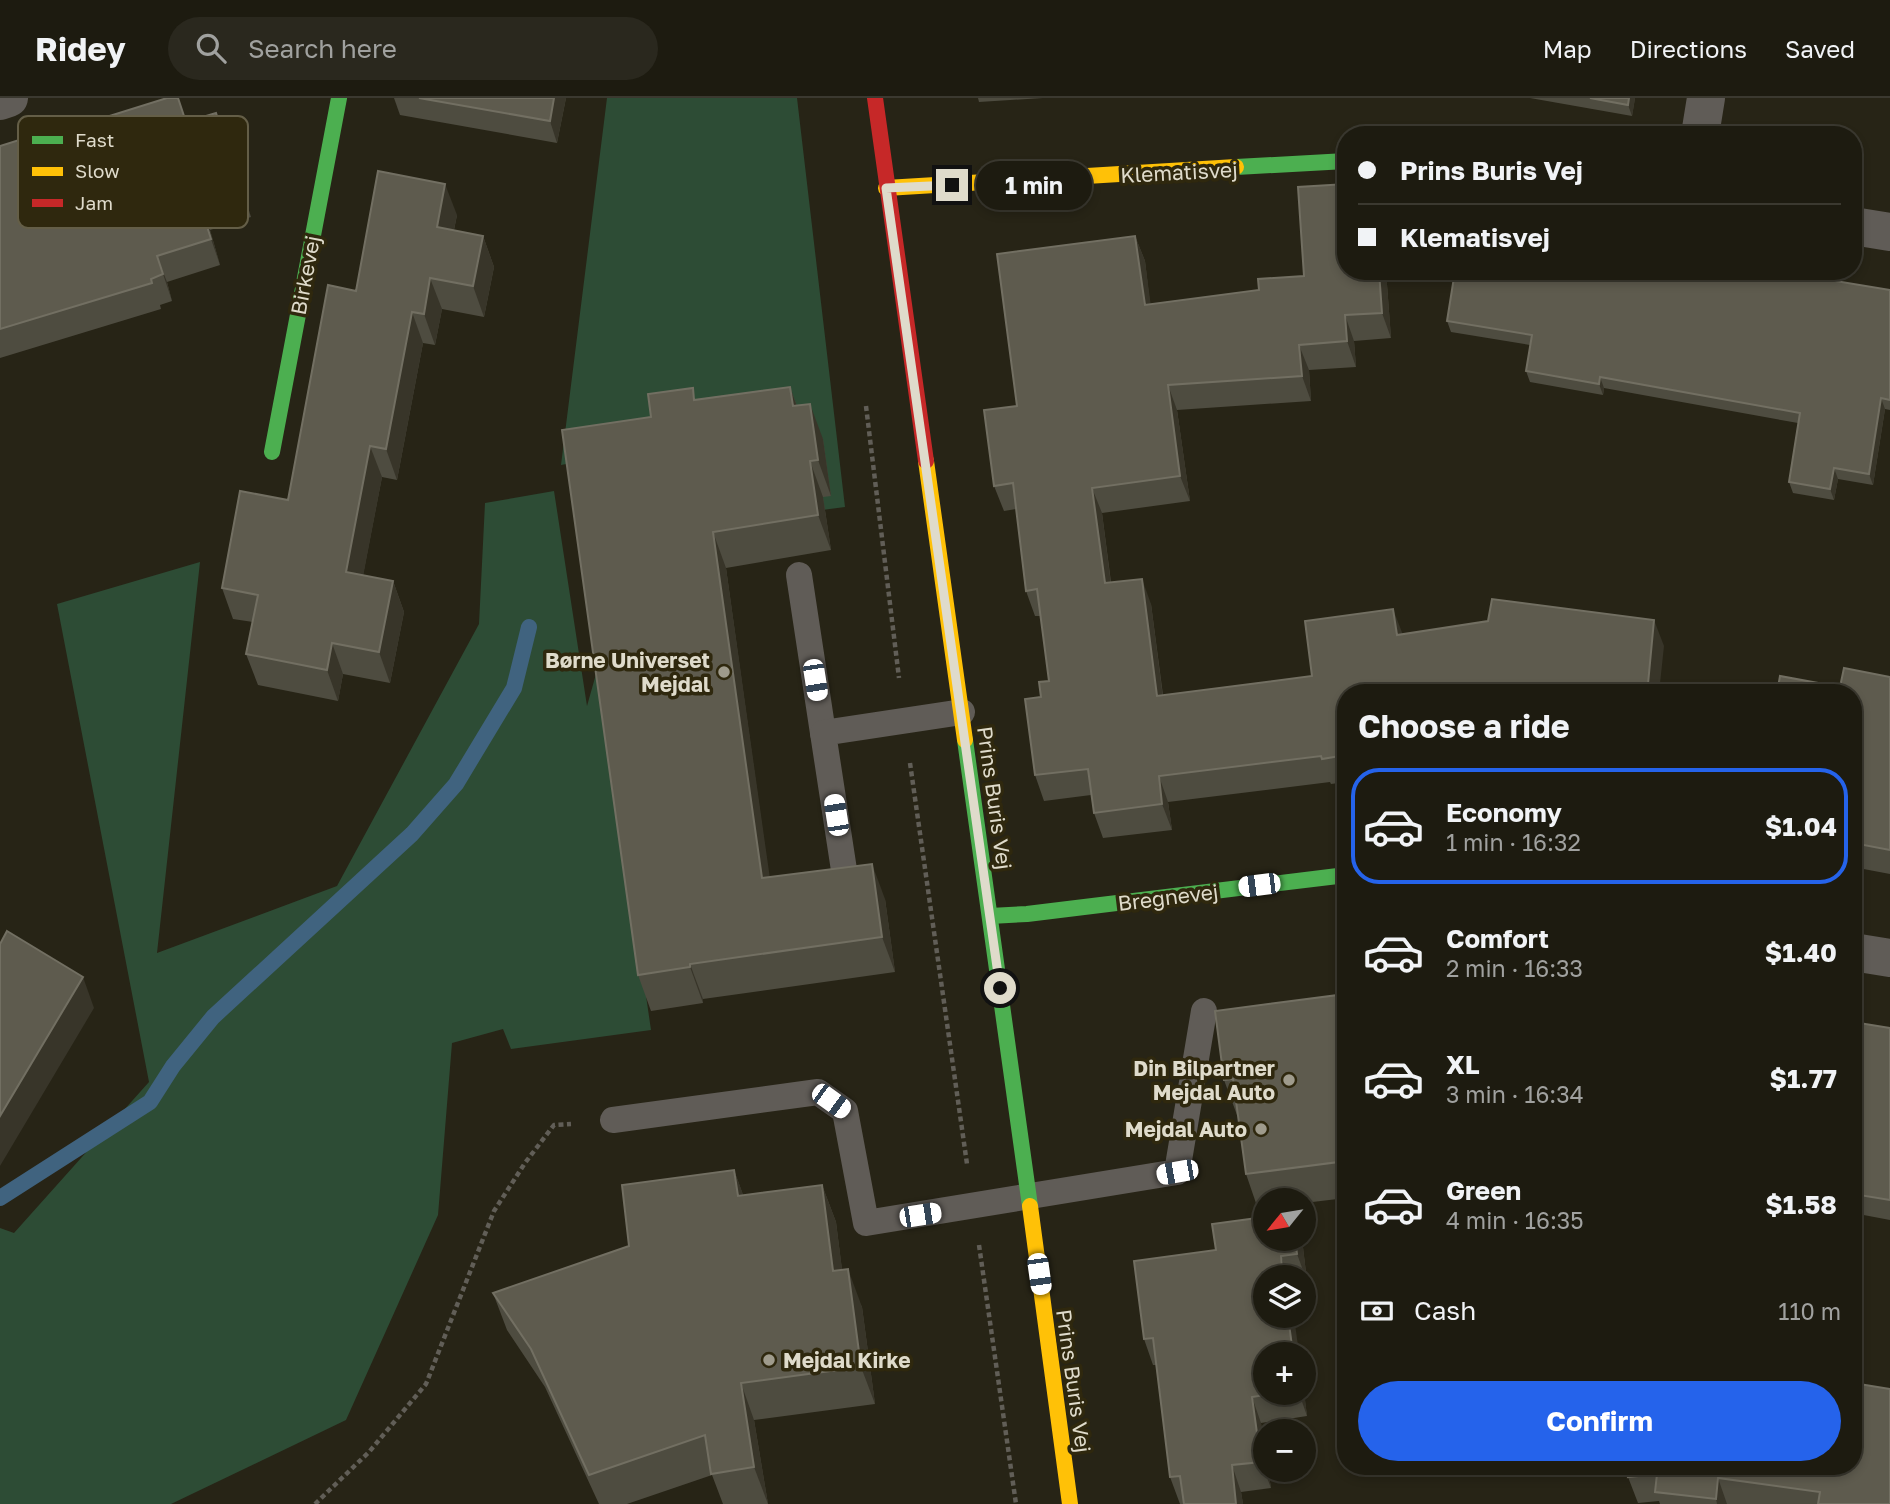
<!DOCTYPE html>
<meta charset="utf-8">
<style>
:root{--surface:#1d1b10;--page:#2a281e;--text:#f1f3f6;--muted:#a0a19f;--line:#3b3930;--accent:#2563eb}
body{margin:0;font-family:"Golos Text",sans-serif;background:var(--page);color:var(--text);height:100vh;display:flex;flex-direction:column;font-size:26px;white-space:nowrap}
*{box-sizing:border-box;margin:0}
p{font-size:23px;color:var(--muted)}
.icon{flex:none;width:38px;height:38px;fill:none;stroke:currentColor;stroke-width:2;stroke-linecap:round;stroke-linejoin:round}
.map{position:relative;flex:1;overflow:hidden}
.sheet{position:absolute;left:1337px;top:586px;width:525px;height:791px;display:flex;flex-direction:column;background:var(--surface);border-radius:28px;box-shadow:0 4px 10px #0003,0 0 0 2px var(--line)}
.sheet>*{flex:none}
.banner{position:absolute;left:1337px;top:28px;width:525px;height:154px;border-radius:28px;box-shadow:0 4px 10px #0003,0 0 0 2px var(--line);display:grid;align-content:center;height:154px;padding:0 21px;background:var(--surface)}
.needle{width:46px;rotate:240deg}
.fabs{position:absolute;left:1253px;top:1090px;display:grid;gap:14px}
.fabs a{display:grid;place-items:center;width:63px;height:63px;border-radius:50%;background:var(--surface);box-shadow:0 4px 10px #0003,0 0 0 2px var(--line);font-size:35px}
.end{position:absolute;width:32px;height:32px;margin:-16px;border:9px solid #dfdbcb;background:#111;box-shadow:0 0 0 4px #111}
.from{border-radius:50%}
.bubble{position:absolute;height:49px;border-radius:24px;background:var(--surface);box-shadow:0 4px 10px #0003,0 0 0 2px var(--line);font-size:23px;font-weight:700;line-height:49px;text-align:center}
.car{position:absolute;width:21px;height:42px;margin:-21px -10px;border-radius:9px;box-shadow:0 0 5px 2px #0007;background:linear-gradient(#fff 24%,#345 0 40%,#fff 0 76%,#345 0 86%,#fff 0)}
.banner b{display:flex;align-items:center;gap:24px;height:66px;font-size:26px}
.banner b+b{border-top:2px solid var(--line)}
.banner i{width:18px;height:18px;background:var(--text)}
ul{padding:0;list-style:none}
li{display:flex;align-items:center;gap:21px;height:116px;margin:0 14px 10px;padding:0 7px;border:4px solid transparent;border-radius:28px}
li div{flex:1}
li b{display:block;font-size:26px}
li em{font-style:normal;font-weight:700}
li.on{border-color:var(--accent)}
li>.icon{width:63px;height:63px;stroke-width:1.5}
h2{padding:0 21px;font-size:32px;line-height:84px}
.pay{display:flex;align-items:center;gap:18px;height:77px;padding:0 21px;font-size:26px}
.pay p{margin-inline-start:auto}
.button{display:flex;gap:14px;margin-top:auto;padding:14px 21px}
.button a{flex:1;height:80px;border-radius:42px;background:var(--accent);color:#fff;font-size:28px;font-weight:700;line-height:80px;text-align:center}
header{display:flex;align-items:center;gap:42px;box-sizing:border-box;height:98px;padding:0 35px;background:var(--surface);border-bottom:2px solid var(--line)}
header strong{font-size:33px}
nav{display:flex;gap:38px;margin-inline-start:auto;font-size:24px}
.search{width:490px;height:63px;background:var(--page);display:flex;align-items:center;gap:18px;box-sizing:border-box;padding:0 24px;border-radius:38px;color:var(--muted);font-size:26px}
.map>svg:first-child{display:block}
.green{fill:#2d4c35}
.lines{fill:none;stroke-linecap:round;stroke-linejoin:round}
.stream{stroke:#40637f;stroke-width:16}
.path{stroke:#615e57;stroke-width:4.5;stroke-dasharray:5 3.5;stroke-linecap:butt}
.lane{stroke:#605c57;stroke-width:26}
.street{stroke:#605c57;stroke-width:38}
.fast{stroke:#4caf50;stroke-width:16}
.slow{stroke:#ffc107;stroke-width:16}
.jam{stroke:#c62828;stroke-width:16}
.wall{fill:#4e4c40}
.shaded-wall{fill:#383529}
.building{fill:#5e5b4e;stroke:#726f62;stroke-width:2}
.route{stroke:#dfdbcb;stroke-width:9}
.poi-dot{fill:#9f9b8c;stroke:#2f280e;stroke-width:2.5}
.labels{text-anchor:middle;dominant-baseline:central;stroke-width:7;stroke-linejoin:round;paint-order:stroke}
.street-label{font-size:21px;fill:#dfdbcb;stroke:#2f280e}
.poi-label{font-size:21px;font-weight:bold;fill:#dfdbcb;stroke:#2f280e;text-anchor:end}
.key{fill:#2f280e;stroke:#645e47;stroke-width:2}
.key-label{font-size:19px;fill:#dfdbcb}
</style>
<header>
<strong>Ridey</strong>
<div class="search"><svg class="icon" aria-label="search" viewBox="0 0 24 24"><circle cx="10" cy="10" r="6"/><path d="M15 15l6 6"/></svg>Search here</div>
<nav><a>Map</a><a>Directions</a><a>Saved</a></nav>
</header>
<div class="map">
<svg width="1890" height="1406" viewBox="0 0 1890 1406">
<rect width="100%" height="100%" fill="#272416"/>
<g class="green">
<polygon points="607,0 797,0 845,409 784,417 658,349 561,367"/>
<polygon points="554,393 587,608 598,569 651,932 511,951 503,931 452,945 438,1117 346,1322 171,1406 0,1406 0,1130 14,1135 149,984 57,506 200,464 157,855 337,788 479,526 485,405"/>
</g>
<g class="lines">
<polyline class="stream" points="0,1100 150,1004 173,968 213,919 412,736 456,686 514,590 529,529"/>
<g class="path">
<polyline points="866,308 899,580"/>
<polyline points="910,665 967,1066"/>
<polyline points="979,1147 1016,1406"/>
<polyline points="315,1406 369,1354 426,1286 494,1113 525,1065 554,1027 571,1026"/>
</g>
<g class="lane">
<polyline points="799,477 823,635"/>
<polyline points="844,772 823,635 962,614"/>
<polyline points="613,1022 818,994 845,1013 866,1125 1177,1074 1204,913"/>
</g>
<g class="street">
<polyline points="0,3 9,0"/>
<polyline points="1700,37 1706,0"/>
<polyline points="1853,128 1890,134"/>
<polyline points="1853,854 1890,860"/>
</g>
<g class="fast">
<polyline points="1236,69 1346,63"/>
<polyline points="272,354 339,0"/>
<polyline points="965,642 1030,1108"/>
<polyline points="990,818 1027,816 1346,777"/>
</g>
<g class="slow">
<polyline points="886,90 1236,69"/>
<polyline points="926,363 965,642"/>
<polyline points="1030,1108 1070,1406"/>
</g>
<polyline class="jam" points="875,0 926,363"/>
</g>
<g class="wall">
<polygon points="394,0 566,0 557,45 400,17"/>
<polygon points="978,0 1043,0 979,4"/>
<polygon points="1530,0 1635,0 1632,18"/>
<polygon points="187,24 226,41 251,119 210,132 220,167 167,184 172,203 160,207 161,211 0,260 0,48 37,41"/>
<polygon points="457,117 454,132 483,138 494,169 484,219 442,211 435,247 423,245 397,382 382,379 363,477 393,483 404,514 390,585 343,576 338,603 258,587 246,556 253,524 233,521 222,490 288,402 356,193"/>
<polygon points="1135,138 1145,163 1150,206 1259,192 1304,178 1346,173 1386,173 1391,240 1354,243 1356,269 1309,272 1311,303 1177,312 1190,403 1102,415 1111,484 1151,506 1163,597 1312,578 1402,536 1664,548 1346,595 1346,684 1331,686 1330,684 1168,704 1172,732 1103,740 1094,715 1091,697 1044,703 1035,677 1041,599 1049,583 1041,518 1035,518 1026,493 1016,411 1004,413 994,388 1017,308"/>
<polygon points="1799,177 1890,192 1890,312 1885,311 1873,387 1838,381 1834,402 1793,395 1789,384 1798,325 1604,290 1603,297 1530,284 1526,273 1530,247 1451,234 1447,223"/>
<polygon points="790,289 797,308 823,341 831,398 823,399 831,452 726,470 769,779 885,801 895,874 703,901 703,905 651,913 638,877 651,319 697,301"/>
<polygon points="1890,579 1890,776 1853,769 1853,595 1840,589"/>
<polygon points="1346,896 1346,1100 1304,1105 1304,1102 1265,1102 1265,1110 1258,1111 1246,1076 1238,1017 1237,1017 1224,982"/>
<polygon points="1853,924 1890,930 1890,1122 1853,1115"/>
<polygon points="734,1072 743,1097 822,1087 836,1124 842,1172 862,1209 875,1306 754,1322 768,1406 723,1406 712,1377 627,1406 599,1406 545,1289 507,1232 493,1195 629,1148"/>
<polygon points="1265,1141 1302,1141 1307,1183 1304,1183 1304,1180 1265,1180 1265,1295 1304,1295 1307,1318 1261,1325 1265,1372 1268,1372 1271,1390 1241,1394 1243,1406 1180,1406 1170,1379 1156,1267 1153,1267 1144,1241"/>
<polygon points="1506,1368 1523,1368 1507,1371"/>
<polygon points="1630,1368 1853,1368 1890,1406 1660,1406 1659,1403 1638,1405 1628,1379"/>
</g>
<g class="shaded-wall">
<polygon points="554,0 566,0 557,45 550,23"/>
<polygon points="1629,0 1635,0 1632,18 1628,7"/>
<polygon points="216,15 226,41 251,119 241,93"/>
<polygon points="445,86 457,117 448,160 437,129"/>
<polygon points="200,106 210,132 220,167 211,141"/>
<polygon points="483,138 494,169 484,219 473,188"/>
<polygon points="1135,138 1145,163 1154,232 1145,207"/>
<polygon points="157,158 167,184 172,203"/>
<polygon points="1379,173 1386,173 1391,240 1382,215"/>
<polygon points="430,180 442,211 435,247 424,216"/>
<polygon points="412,214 423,245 397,382 386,351"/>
<polygon points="1345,217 1354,243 1356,269 1347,243"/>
<polygon points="1299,247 1309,272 1311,303 1302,278"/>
<polygon points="1600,279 1604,290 1603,297 1599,286"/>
<polygon points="1168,287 1177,312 1190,403 1180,378"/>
<polygon points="790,289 803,325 793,308"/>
<polygon points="1881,300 1885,311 1873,387 1869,376"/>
<polygon points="810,306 823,341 831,398 818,362"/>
<polygon points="370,348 382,379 358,505 346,474"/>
<polygon points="810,363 823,399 831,452 818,417"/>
<polygon points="1834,370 1838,381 1834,402 1830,391"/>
<polygon points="1092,390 1102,415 1114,510 1105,485"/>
<polygon points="713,434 726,470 775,816 762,780"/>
<polygon points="1142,481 1151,506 1166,623 1157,598"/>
<polygon points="393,483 404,514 390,585 379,554"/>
<polygon points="1393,511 1403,537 1397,537"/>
<polygon points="1654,522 1664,548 1659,595 1648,586"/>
<polygon points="332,545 343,576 338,603 327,572"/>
<polygon points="1159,678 1168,704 1172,732 1162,706"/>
<polygon points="872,766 885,801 895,874 882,839"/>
<polygon points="690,866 703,901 703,905 690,869"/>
<polygon points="1853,877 1858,890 1853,915"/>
<polygon points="83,879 94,910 0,1068 0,1018"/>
<polygon points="734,1072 748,1110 738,1098"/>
<polygon points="822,1087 836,1124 847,1211 833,1173"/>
<polygon points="1295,1141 1302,1141 1307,1183 1297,1156"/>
<polygon points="1281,1158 1288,1180 1283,1180"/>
<polygon points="848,1171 862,1209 875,1306 861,1269"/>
<polygon points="1288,1218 1294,1218 1299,1256 1293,1256"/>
<polygon points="741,1285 754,1322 768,1406 754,1369"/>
<polygon points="1304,1292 1307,1318 1299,1295 1304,1295"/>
<polygon points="1252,1299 1261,1325 1265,1353 1265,1372 1268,1372 1271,1390 1261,1364"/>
<polygon points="1232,1367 1241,1394 1243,1406 1236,1406"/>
<polygon points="1718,1380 1727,1406 1717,1406 1716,1401"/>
</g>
<g class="building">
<polygon points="167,0 178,0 186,24 216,15 241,93 200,106 211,141 157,158 163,176 151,181 152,185 0,231 0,48 35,37 36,41"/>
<polygon points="419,0 554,0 550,23"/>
<polygon points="1590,0 1629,0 1628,7"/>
<polygon points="378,73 445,86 437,129 483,138 473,188 430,180 424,216 412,214 386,351 370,348 346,474 393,483 379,554 332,545 327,572 246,556 258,497 222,490 240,393 288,402 328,187 356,193"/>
<polygon points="1346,86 1346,173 1379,173 1382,215 1345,217 1347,243 1299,247 1302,278 1168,287 1180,378 1092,390 1105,485 1142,481 1157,598 1312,578 1305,523 1393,511 1397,537 1488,523 1492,501 1654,522 1648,586 1731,595 1346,595 1346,657 1322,661 1321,658 1159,678 1162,706 1094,715 1088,671 1035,677 1025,601 1041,599 1039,584 1049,583 1037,491 1026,493 1013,385 994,388 984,312 1017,308 997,156 1135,138 1145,207 1259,192 1258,181 1304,178 1298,89"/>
<polygon points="1455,173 1793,173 1793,176 1890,192 1890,302 1881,300 1869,376 1834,370 1830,391 1789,384 1800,315 1600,279 1599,286 1526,273 1532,237 1447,223"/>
<polygon points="790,289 793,308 810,306 818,362 810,363 818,417 713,434 762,780 872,766 882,839 690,866 690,869 638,877 562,332 651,319 648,296 693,290 694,302"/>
<polygon points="1844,570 1890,579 1890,752 1853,745 1853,595 1777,595 1780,578 1840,589"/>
<polygon points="7,833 83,879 0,1018 0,846"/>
<polygon points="1346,896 1346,1063 1246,1076 1233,981 1224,982 1215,913"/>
<polygon points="1853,924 1890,930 1890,1102 1853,1096"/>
<polygon points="734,1072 738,1098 822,1087 833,1173 848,1171 861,1269 741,1285 754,1369 711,1376 705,1337 589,1377 531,1251 493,1195 629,1148 622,1087"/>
<polygon points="1265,1119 1265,1141 1295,1141 1297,1156 1281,1158 1283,1180 1265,1180 1265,1218 1288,1218 1293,1256 1265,1256 1265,1295 1277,1295 1252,1299 1261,1364 1232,1367 1236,1406 1184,1406 1180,1378 1170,1379 1153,1240 1144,1241 1134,1163 1216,1152 1212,1126"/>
<polygon points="1853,1285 1890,1291 1890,1406 1818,1406 1820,1394 1718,1380 1716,1401 1655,1394 1657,1376 1628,1379 1630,1368 1853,1368"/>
</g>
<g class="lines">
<polyline class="route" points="952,87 886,90 1000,890"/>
</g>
<g class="poi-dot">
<circle cx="724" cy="574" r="7"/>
<circle cx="1289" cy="982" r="7"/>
<circle cx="1261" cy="1031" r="7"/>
<circle cx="769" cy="1262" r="7"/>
</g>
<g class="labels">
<g class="street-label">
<text transform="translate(1179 74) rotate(-3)">Klematisvej</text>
<text transform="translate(305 177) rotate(-79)">Birkevej</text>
<text transform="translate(995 700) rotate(82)">Prins Buris Vej</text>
<text transform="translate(1168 799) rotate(-7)">Bregnevej</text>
<text transform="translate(1074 1283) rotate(82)">Prins Buris Vej</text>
</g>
<g class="poi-label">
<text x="710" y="562">Børne Universet<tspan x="710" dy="24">Mejdal</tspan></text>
<text x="1275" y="970">Din Bilpartner<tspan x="1275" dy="24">Mejdal Auto</tspan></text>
<text x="1247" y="1031">Mejdal Auto</text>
<text x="783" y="1262" text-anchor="start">Mejdal Kirke</text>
</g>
</g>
<rect x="18" y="18" width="230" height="112" rx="10" class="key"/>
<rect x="32" y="38" width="31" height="8" fill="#4caf50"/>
<rect x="32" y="69" width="31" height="9" fill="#ffc107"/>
<rect x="32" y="101" width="31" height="8" fill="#c62828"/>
<g class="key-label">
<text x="75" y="49">Fast</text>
<text x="75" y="80">Slow</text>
<text x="75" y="112">Jam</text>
</g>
</svg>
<div class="fabs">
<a><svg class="needle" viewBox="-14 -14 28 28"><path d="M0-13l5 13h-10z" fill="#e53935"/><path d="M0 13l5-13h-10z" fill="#a0a19f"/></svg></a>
<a><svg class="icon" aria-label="layers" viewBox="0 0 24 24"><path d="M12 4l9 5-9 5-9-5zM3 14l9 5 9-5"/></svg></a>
<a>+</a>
<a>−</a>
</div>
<i class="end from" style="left:1000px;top:890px"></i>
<i class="end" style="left:952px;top:87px"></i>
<div class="bubble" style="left:976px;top:63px;width:116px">1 min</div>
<i class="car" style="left:815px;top:582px;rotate:171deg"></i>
<i class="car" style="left:836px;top:717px;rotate:351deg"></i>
<i class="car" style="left:1259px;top:787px;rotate:263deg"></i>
<i class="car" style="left:831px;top:1003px;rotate:126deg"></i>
<i class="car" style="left:1177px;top:1074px;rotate:260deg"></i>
<i class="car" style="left:920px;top:1117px;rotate:81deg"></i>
<i class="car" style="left:1039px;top:1176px;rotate:172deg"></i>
<div class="banner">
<b><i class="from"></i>Prins Buris Vej</b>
<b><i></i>Klematisvej</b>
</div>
<section class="sheet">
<h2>Choose a ride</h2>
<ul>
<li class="on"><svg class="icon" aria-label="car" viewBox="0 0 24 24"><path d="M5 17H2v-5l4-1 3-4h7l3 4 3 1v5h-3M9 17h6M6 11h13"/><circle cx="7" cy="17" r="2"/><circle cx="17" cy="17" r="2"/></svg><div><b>Economy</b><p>1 min · 16:32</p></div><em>$1.04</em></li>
<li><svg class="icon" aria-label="car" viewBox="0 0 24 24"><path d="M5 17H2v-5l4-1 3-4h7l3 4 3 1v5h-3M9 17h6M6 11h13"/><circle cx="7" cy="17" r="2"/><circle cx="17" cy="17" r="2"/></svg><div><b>Comfort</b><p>2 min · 16:33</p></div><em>$1.40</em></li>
<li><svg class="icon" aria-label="car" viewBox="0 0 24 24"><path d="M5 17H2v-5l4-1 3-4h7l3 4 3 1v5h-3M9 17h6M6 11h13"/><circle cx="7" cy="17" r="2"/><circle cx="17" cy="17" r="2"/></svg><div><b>XL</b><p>3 min · 16:34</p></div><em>$1.77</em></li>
<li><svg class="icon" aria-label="car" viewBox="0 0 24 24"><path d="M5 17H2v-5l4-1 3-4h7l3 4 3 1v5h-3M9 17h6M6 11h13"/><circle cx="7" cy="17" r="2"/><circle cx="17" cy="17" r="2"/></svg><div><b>Green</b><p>4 min · 16:35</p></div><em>$1.58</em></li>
</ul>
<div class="pay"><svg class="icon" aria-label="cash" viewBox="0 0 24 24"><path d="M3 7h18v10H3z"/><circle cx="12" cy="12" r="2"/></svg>Cash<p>110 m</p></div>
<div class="button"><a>Confirm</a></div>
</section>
</div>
